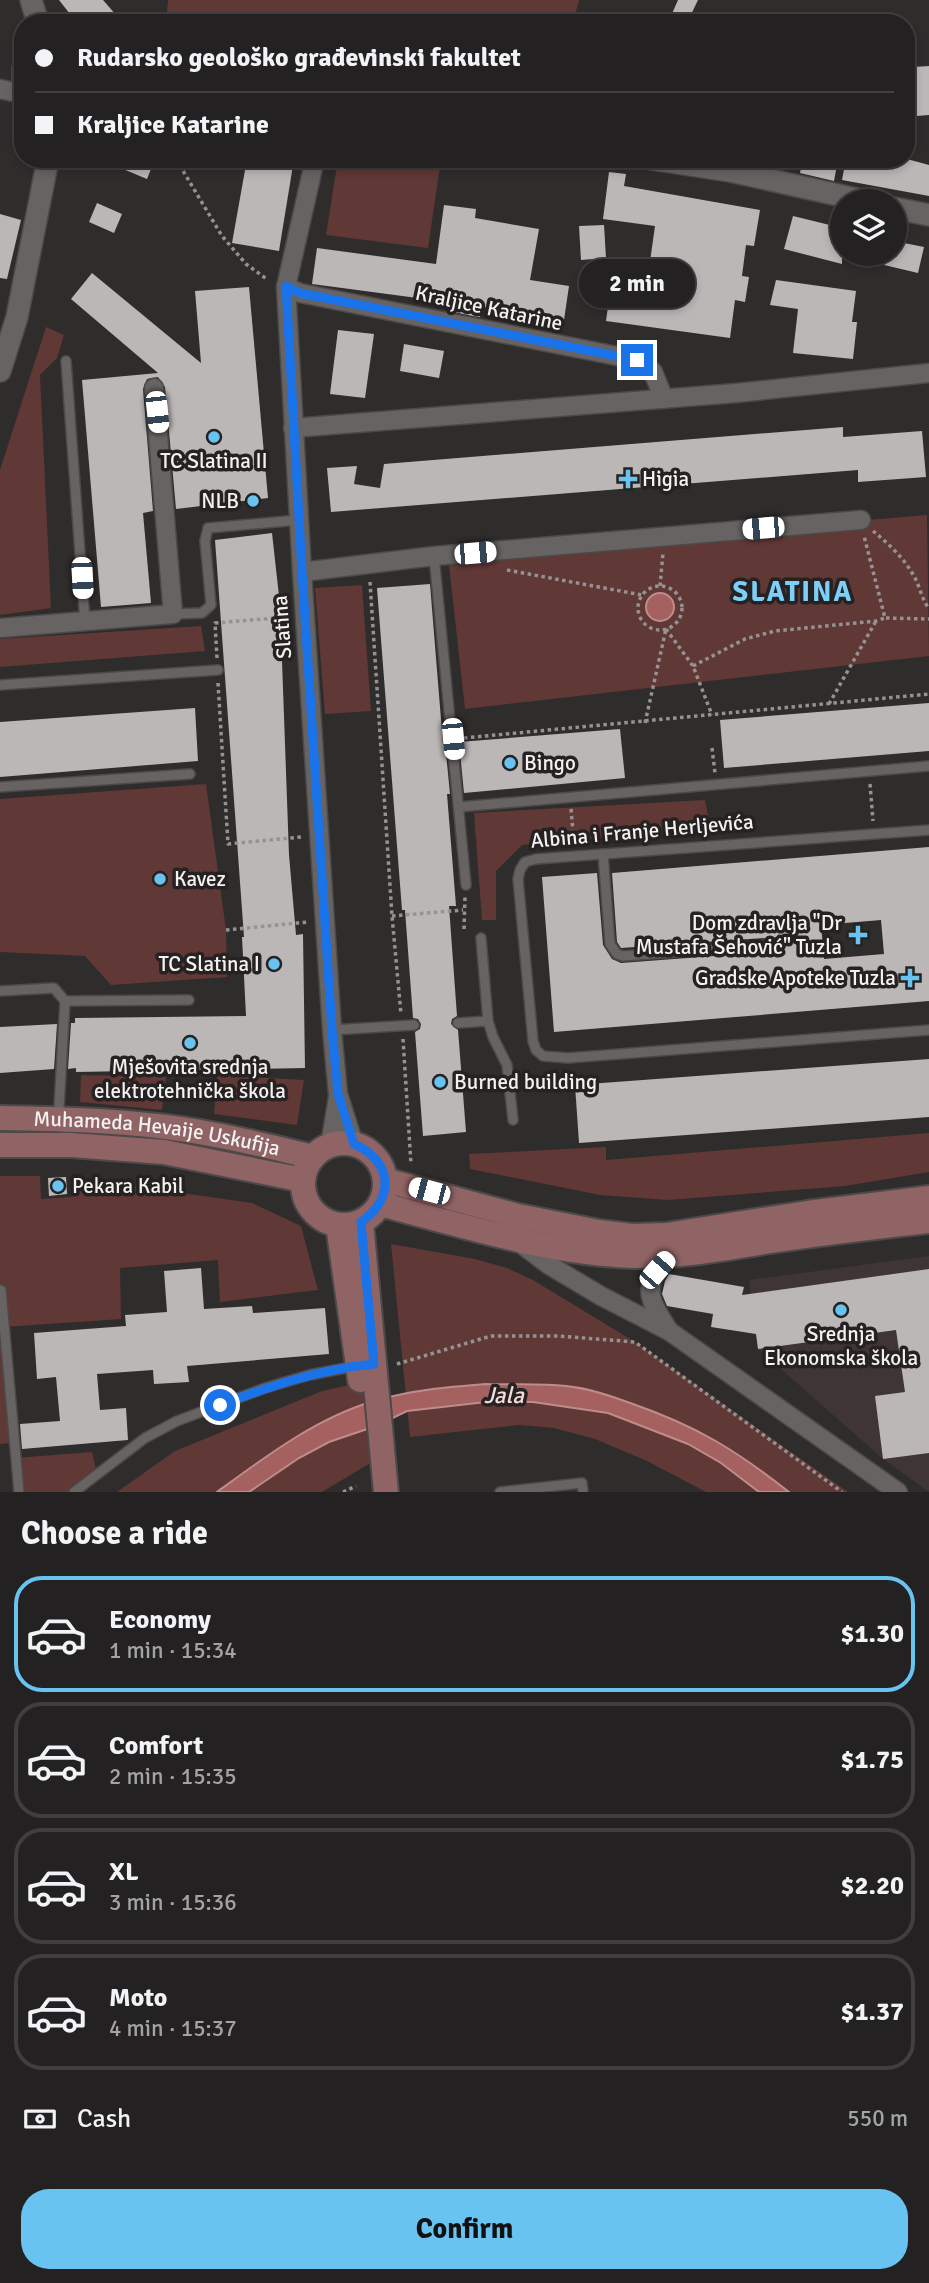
<!DOCTYPE html>
<meta charset="utf-8">
<style>
:root{--surface:#232121;--page:#2f2e2e;--text:#f1f3f6;--muted:#a3a3a5;--line:#403e3f;--accent:#69c3f1}
body{margin:0;font-family:Signika,sans-serif;background:var(--page);color:var(--text);height:100vh;display:flex;flex-direction:column;font-size:26px;white-space:nowrap}
*{box-sizing:border-box;margin:0}
p{font-size:23px;color:var(--muted)}
.icon{flex:none;width:38px;height:38px;fill:none;stroke:currentColor;stroke-width:2;stroke-linecap:round;stroke-linejoin:round}
.map{position:relative;height:1492px;overflow:hidden}
.side{display:flex;flex-direction:column;background:var(--surface);flex:1}
.side>*{flex:none}
.banner{position:absolute;left:14px;top:14px;width:901px;height:154px;border-radius:28px;box-shadow:0 4px 10px #0003,0 0 0 2px var(--line);display:grid;align-content:center;height:154px;padding:0 21px;background:var(--surface)}
.buttons{position:absolute;left:830px;top:189px;display:grid;gap:14px}
.buttons a{display:grid;place-items:center;width:77px;height:77px;border-radius:50%;background:var(--surface);box-shadow:0 4px 10px #0003,0 0 0 2px var(--line);font-size:35px}
.end{position:absolute;width:32px;height:32px;margin:-16px;border:9px solid #1a73e8;background:#fff;box-shadow:0 0 0 4px #fff}
.from{border-radius:50%}
.bubble{position:absolute;height:49px;border-radius:24px;background:var(--surface);box-shadow:0 4px 10px #0003,0 0 0 2px var(--line);font-size:23px;font-weight:700;line-height:49px;text-align:center}
.car{position:absolute;width:21px;height:42px;margin:-21px -10px;border-radius:9px;box-shadow:0 0 5px 2px #0007;background:linear-gradient(#fff 24%,#345 0 40%,#fff 0 76%,#345 0 86%,#fff 0)}
.banner b{display:flex;align-items:center;gap:24px;height:66px;font-size:26px}
.banner b+b{border-top:2px solid var(--line)}
.banner i{width:18px;height:18px;background:var(--text)}
ul{padding:0;list-style:none}
li{display:flex;align-items:center;gap:21px;height:116px;margin:0 14px 10px;padding:0 7px;border:4px solid var(--line);border-radius:28px}
li div{flex:1}
li b{display:block;font-size:26px}
li em{font-style:normal;font-weight:700}
li.on{border-color:var(--accent)}
li>.icon{width:63px;height:63px;stroke-width:1.5}
h2{padding:0 21px;font-size:32px;line-height:84px}
.pay{display:flex;align-items:center;gap:18px;height:77px;padding:0 21px;font-size:26px}
.pay p{margin-inline-start:auto}
.cta{display:flex;gap:14px;margin-top:auto;padding:14px 21px}
.cta a{flex:1;height:80px;border-radius:28px;background:var(--accent);color:#111;font-size:28px;font-weight:700;line-height:80px;text-align:center}
.map>svg:first-child{display:block}
.built{fill:#3f3534}
.green{fill:#603836}
.water{fill:#a5615f;stroke:#bd8c8b;stroke-width:2}
.building{fill:#bbb7b6;fill-rule:evenodd}
.lines{fill:none;stroke-linecap:round;stroke-linejoin:round}
.service-casing{stroke:#4c4949;stroke-width:12}
.minor-casing{stroke:#4c4949;stroke-width:21}
.tertiary-casing{stroke:#4c4949;stroke-width:24}
.secondary-casing{stroke:#4c4949;stroke-width:28}
.path{stroke:#959292;stroke-width:3.5;stroke-dasharray:3.5 3.5;stroke-linecap:butt}
.service{stroke:#676363;stroke-width:9}
.minor{stroke:#676363;stroke-width:18}
.tertiary{stroke:#676363;stroke-width:21}
.secondary{stroke:#906364;stroke-width:24}
.route{stroke:#1a73e8;stroke-width:9}
.poi-dot{fill:#69c3f1;stroke:#262222;stroke-width:2.5}
.labels{text-anchor:middle;dominant-baseline:central;stroke-width:7;stroke-linejoin:round;paint-order:stroke}
.street-label{font-size:21px;fill:#f4f1f1;stroke:#262222}
.poi-label{font-size:21px;fill:#f4f1f1;stroke:#262222;text-anchor:start}
.water-label{font-size:23px;font-style:italic;fill:#f4dedd;stroke:#262222}
.district-label{font-size:28px;font-weight:bold;letter-spacing:2px;fill:#7dcffa;stroke:#262222}
</style>
<div class="map">
<svg width="929" height="1492" viewBox="0 0 929 1492">
<rect width="100%" height="100%" fill="#2f2c2c"/>
<polygon class="built" points="929,1256 929,1492 883,1459 758,1349 749,1280"/>
<g class="green">
<polygon points="168,0 579,0 573,23 166,23"/>
<polygon points="338,159 441,159 428,248 326,235"/>
<polygon points="46,327 64,335 57,358 40,375 51,608 0,615 0,470"/>
<polygon points="927,515 929,656 465,709 448,556"/>
<polygon points="362,585 371,711 325,714 315,588"/>
<polygon points="201,626 205,651 0,667 0,639"/>
<polygon points="206,784 226,930 227,977 111,985 85,956 0,952 0,799"/>
<polygon points="705,800 711,829 522,845 496,871 496,920 482,920 474,813"/>
<polygon points="81,1075 166,1077 162,1110 80,1102"/>
<polygon points="217,1075 304,1080 297,1125 214,1114"/>
<polygon points="929,1133 929,1172 845,1186 668,1200 600,1195 470,1169 469,1154 606,1147 606,1160"/>
<polygon points="0,1176 40,1176 41,1199 72,1197 76,1178 252,1203 301,1226 318,1290 220,1302 218,1260 120,1268 121,1319 4,1327 14,1443 0,1444"/>
<polygon points="391,1244 475,1259 507,1268 533,1280 635,1342 848,1492 706,1492 647,1461 595,1439 554,1428 519,1425 410,1437"/>
<polygon points="363,1382 372,1462 322,1492 117,1492 175,1451 322,1391"/>
<polygon points="92,1452 97,1474 74,1492 19,1492 15,1458"/>
</g>
<g class="water">
<circle cx="660" cy="607" r="14"/>
<path d="M 486,1384 C 512,1385 539,1383 566,1386 C 588,1388 611,1396 633,1404 C 696,1426 736,1450 789,1492 L 759,1492 L 721,1463 L 688,1444 L 608,1413 L 533,1402 L 486,1402 L 407,1411 L 376,1426 L 329,1442 L 299,1458 L 249,1492 L 217,1492 C 265,1457 316,1418 374,1401 C 411,1390 448,1387 486,1384 Z"/>
</g>
<g class="building">
<polygon points="59,0 103,0 123,23 77,23"/>
<polygon points="678,0 698,0 687,23 668,23"/>
<polygon points="929,66 929,115 917,116 913,67"/>
<polygon points="99,159 155,159 147,179"/>
<polygon points="247,159 294,159 279,251 232,243"/>
<polygon points="803,159 837,165 834,181 800,173"/>
<polygon points="846,159 907,159 929,165 929,196 842,180"/>
<polygon points="609,172 626,174 624,186 760,210 754,246 746,245 742,276 749,277 745,302 735,300 730,338 606,321 611,285 646,290 655,226 603,219"/>
<polygon points="97,203 122,214 114,233 89,222"/>
<polygon points="444,205 476,209 475,218 539,229 530,280 569,286 564,320 482,307 480,317 473,316 454,312 455,303 312,284 317,248 436,264"/>
<polygon points="0,214 21,220 7,279 0,278"/>
<polygon points="793,216 842,228 842,264 784,249"/>
<polygon points="604,225 606,258 581,260 579,226"/>
<polygon points="894,241 924,247 918,273 863,260 864,254 894,254"/>
<polygon points="92,273 201,363 195,291 249,287 268,498 176,509 165,387 158,377 147,379 143,389 153,511 143,513 151,603 101,607 82,380 158,373 71,299"/>
<polygon points="776,280 856,291 852,322 857,322 853,359 793,353 798,309 770,305"/>
<polygon points="338,330 374,334 365,398 330,394"/>
<polygon points="404,344 444,351 439,378 400,371"/>
<polygon points="843,427 843,437 922,431 926,477 858,482 858,470 331,512 327,468 357,466 354,484 380,488 384,464"/>
<polygon points="272,533 280,605 289,855 296,935 303,934 305,1068 76,1072 76,1068 68,1069 71,1023 75,1023 75,1018 246,1016 242,937 244,937 215,540"/>
<polygon points="430,584 443,744 445,743 450,794 447,794 456,906 449,906 457,1016 452,1019 451,1024 458,1030 466,1132 423,1136 415,1032 420,1029 421,1024 418,1019 413,1018 405,910 402,910 377,588"/>
<polygon points="929,703 929,751 724,768 720,720"/>
<polygon points="195,708 198,761 0,777 0,722"/>
<polygon points="620,729 625,778 464,793 459,742"/>
<path d="M 929,847 L 929,1001 L 554,1032 L 542,877 L 597,873 L 603,945 L 612,959 L 621,963 L 781,951 L 787,944 L 785,940 L 779,937 L 621,948 L 617,942 L 612,873 ZM 881,920 L 884,954 L 824,959 L 821,925 Z"/>
<polygon points="57,1024 54,1069 0,1073 0,1027"/>
<polygon points="929,1059 929,1117 579,1143 575,1085"/>
<polygon points="66,1177 67,1194 49,1196 48,1178"/>
<polygon points="201,1268 204,1309 252,1306 253,1313 325,1308 329,1354 187,1366 189,1382 154,1384 153,1370 97,1374 100,1410 126,1408 128,1440 22,1449 20,1424 60,1421 56,1377 37,1379 34,1333 126,1326 125,1315 167,1312 164,1271"/>
<polygon points="929,1269 929,1453 883,1459 875,1396 905,1392 896,1330 758,1349 756,1334 711,1327 713,1314 667,1306 662,1294 665,1281 669,1274 744,1287 742,1295"/>
</g>
<g class="lines">
<defs>
<g id="service">
<polyline points="635,23 636,21"/>
<polyline points="66,361 85,622"/>
<polyline points="434,556 466,885"/>
<polyline points="173,614 202,613 211,605 205,541 208,528 299,520"/>
<polyline points="0,685 218,670"/>
<polyline points="0,787 190,774"/>
<polyline points="459,807 929,766"/>
<polyline points="929,830 536,859 525,862 520,870 518,879 533,1041 536,1050 543,1056 568,1058 929,1030"/>
<polyline points="603,854 610,944 617,954 623,956 780,944"/>
<polyline points="481,938 488,1021 493,1037 507,1065 513,1120"/>
<polyline points="0,991 54,988 65,1001 59,1108"/>
<polyline points="65,1001 189,1000"/>
<polyline points="458,1023 488,1021"/>
<polyline points="332,1030 414,1025"/>
<polyline points="1,1290 19,1492"/>
<polyline points="74,1492 145,1438 177,1421 265,1388 309,1375 356,1366"/>
<polyline points="500,1492 582,1483 583,1492"/>
</g>
<g id="minor">
<polyline points="0,89 23,94"/>
<polyline points="315,159 286,287 302,572 332,1030 338,1094 354,1144"/>
<polyline points="286,287 300,293 637,360 653,372 664,399"/>
<polyline points="293,428 736,393 929,373"/>
<polyline points="302,572 434,556 861,520"/>
<polyline points="0,628 173,614 154,388"/>
<polyline points="330,1146 338,1097"/>
<polyline points="520,1243 549,1265 601,1296 669,1331 898,1492"/>
<path d="M 668,1256 C 641,1288 648,1298 669,1331"/>
</g>
<g id="tertiary">
<polyline points="31,0 38,23"/>
<polyline points="23,69 23,84"/>
<polyline points="651,159 730,171 865,201"/>
<polyline points="894,208 929,215"/>
<polyline points="0,371 17,317 48,159"/>
</g>
<g id="secondary">
<path id="s1" d="M 0,1118 C 55,1119 111,1120 166,1127 C 215,1133 264,1145 313,1157"/>
<circle cx="344" cy="1184" r="41"/>
<polyline points="0,1145 71,1145 164,1152 303,1180"/>
<polyline points="385,1180 518,1216 599,1232 632,1236 666,1235 807,1213 929,1198"/>
<path d="M 380,1204 C 461,1225 551,1254 634,1256 C 680,1257 726,1248 771,1241 C 824,1233 876,1227 929,1221"/>
<polyline points="361,1222 386,1492"/>
<polyline points="338,1225 360,1380"/>
</g>
</defs>
<use href="#service" class="service-casing"/>
<use href="#minor" class="minor-casing"/>
<use href="#tertiary" class="tertiary-casing"/>
<use href="#secondary" class="secondary-casing"/>
<g class="path">
<polyline points="176,159 222,236 246,264 268,280"/>
<path d="M 873,531 C 889,544 905,559 915,578 C 920,588 922,599 929,609"/>
<polyline points="507,570 642,595"/>
<polyline points="370,582 392,916 401,1014"/>
<circle cx="660" cy="608" r="22"/>
<polyline points="660,586 663,553"/>
<polyline points="886,618 929,619"/>
<polyline points="666,629 693,666 712,715"/>
<polyline points="217,658 215,623 287,617"/>
<polyline points="693,666 745,639 775,631 876,621 885,618 864,536"/>
<polyline points="218,683 228,844 301,837"/>
<polyline points="829,704 876,621"/>
<polyline points="645,723 666,629"/>
<polyline points="464,738 929,694"/>
<polyline points="712,748 715,773"/>
<polyline points="870,784 873,821"/>
<polyline points="571,809 574,843"/>
<polyline points="392,916 463,910"/>
<polyline points="464,929 465,897"/>
<polyline points="226,930 308,922"/>
<polyline points="403,1039 411,1164"/>
<polyline points="397,1364 491,1336 558,1336 635,1342 842,1492"/>
<polyline points="343,1492 356,1486"/>
</g>
<use href="#service" class="service"/>
<use href="#minor" class="minor"/>
<use href="#tertiary" class="tertiary"/>
<use href="#secondary" class="secondary"/>
</g>
<g class="lines">
<path class="route" d="M 220,1405 C 271,1386 320,1369 374,1364 L 361,1222 C 395,1199 393,1161 354,1144 L 338,1094 L 332,1030 L 302,572 L 286,286 L 300,293 L 637,360"/>
</g>
<g class="poi-dot">
<circle cx="214" cy="437" r="7"/>
<path d="M624.5 468.5h7v7h7v7h-7v7h-7v-7h-7v-7h7z"/>
<circle cx="253" cy="501" r="7"/>
<circle cx="510" cy="763" r="7"/>
<circle cx="160" cy="879" r="7"/>
<path d="M854.5 924.5h7v7h7v7h-7v7h-7v-7h-7v-7h7z"/>
<circle cx="274" cy="964" r="7"/>
<path d="M906.5 967.5h7v7h7v7h-7v7h-7v-7h-7v-7h7z"/>
<circle cx="190" cy="1043" r="7"/>
<circle cx="440" cy="1082" r="7"/>
<circle cx="58" cy="1186" r="7"/>
<circle cx="841" cy="1310" r="7"/>
</g>
<g class="labels">
<g class="street-label">
<text transform="translate(489 308) rotate(12)">Kraljice Katarine</text>
<text transform="translate(282 627) rotate(-94)">Slatina</text>
<text transform="translate(642 831) rotate(-5)">Albina i Franje Herljevića</text>
<text stroke="none"><textPath href="#s1" startOffset="158">Muhameda Hevaije Uskufija</textPath></text>
</g>
<g class="poi-label">
<text x="214" y="461" text-anchor="middle">TC Slatina II</text>
<text x="642" y="479">Higia</text>
<text x="239" y="501" text-anchor="end">NLB</text>
<text x="524" y="763">Bingo</text>
<text x="174" y="879">Kavez</text>
<text x="842" y="923" text-anchor="end">Dom zdravlja "Dr<tspan x="842" dy="24">Mustafa Šehović" Tuzla</tspan></text>
<text x="260" y="964" text-anchor="end">TC Slatina I</text>
<text x="896" y="978" text-anchor="end">Gradske Apoteke Tuzla</text>
<text x="190" y="1067" text-anchor="middle">Mješovita srednja<tspan x="190" dy="24">elektrotehnička škola</tspan></text>
<text x="454" y="1082">Burned building</text>
<text x="72" y="1186">Pekara Kabil</text>
<text x="841" y="1334" text-anchor="middle">Srednja<tspan x="841" dy="24">Ekonomska škola</tspan></text>
</g>
<g class="water-label">
<text x="504" y="1395">Jala</text>
</g>
<g class="district-label">
<text x="793" y="592">SLATINA</text>
</g>
</g>
</svg>
<div class="buttons">
<a><svg class="icon" aria-label="layers" viewBox="0 0 24 24"><path d="M12 4l9 5-9 5-9-5zM3 14l9 5 9-5"/></svg></a>
</div>
<i class="end from" style="left:220px;top:1405px"></i>
<i class="end" style="left:637px;top:360px"></i>
<div class="bubble" style="left:579px;top:259px;width:116px">2 min</div>
<i class="car" style="left:157px;top:412px;rotate:174deg"></i>
<i class="car" style="left:763px;top:528px;rotate:265deg"></i>
<i class="car" style="left:475px;top:553px;rotate:85deg"></i>
<i class="car" style="left:82px;top:578px;rotate:177deg"></i>
<i class="car" style="left:453px;top:739px;rotate:175deg"></i>
<i class="car" style="left:429px;top:1191px;rotate:285deg"></i>
<i class="car" style="left:657px;top:1270px;rotate:41deg"></i>
<div class="banner">
<b><i class="from"></i>Rudarsko geološko građevinski fakultet</b>
<b><i></i>Kraljice Katarine</b>
</div>
</div>
<section class="side">
<h2>Choose a ride</h2>
<ul>
<li class="on"><svg class="icon" aria-label="car" viewBox="0 0 24 24"><path d="M5 17H2v-5l4-1 3-4h7l3 4 3 1v5h-3M9 17h6M6 11h13"/><circle cx="7" cy="17" r="2"/><circle cx="17" cy="17" r="2"/></svg><div><b>Economy</b><p>1 min · 15:34</p></div><em>$1.30</em></li>
<li><svg class="icon" aria-label="car" viewBox="0 0 24 24"><path d="M5 17H2v-5l4-1 3-4h7l3 4 3 1v5h-3M9 17h6M6 11h13"/><circle cx="7" cy="17" r="2"/><circle cx="17" cy="17" r="2"/></svg><div><b>Comfort</b><p>2 min · 15:35</p></div><em>$1.75</em></li>
<li><svg class="icon" aria-label="car" viewBox="0 0 24 24"><path d="M5 17H2v-5l4-1 3-4h7l3 4 3 1v5h-3M9 17h6M6 11h13"/><circle cx="7" cy="17" r="2"/><circle cx="17" cy="17" r="2"/></svg><div><b>XL</b><p>3 min · 15:36</p></div><em>$2.20</em></li>
<li><svg class="icon" aria-label="car" viewBox="0 0 24 24"><path d="M5 17H2v-5l4-1 3-4h7l3 4 3 1v5h-3M9 17h6M6 11h13"/><circle cx="7" cy="17" r="2"/><circle cx="17" cy="17" r="2"/></svg><div><b>Moto</b><p>4 min · 15:37</p></div><em>$1.37</em></li>
</ul>
<div class="pay"><svg class="icon" aria-label="cash" viewBox="0 0 24 24"><path d="M3 7h18v10H3z"/><circle cx="12" cy="12" r="2"/></svg>Cash<p>550 m</p></div>
<div class="cta"><a>Confirm</a></div>
</section>
